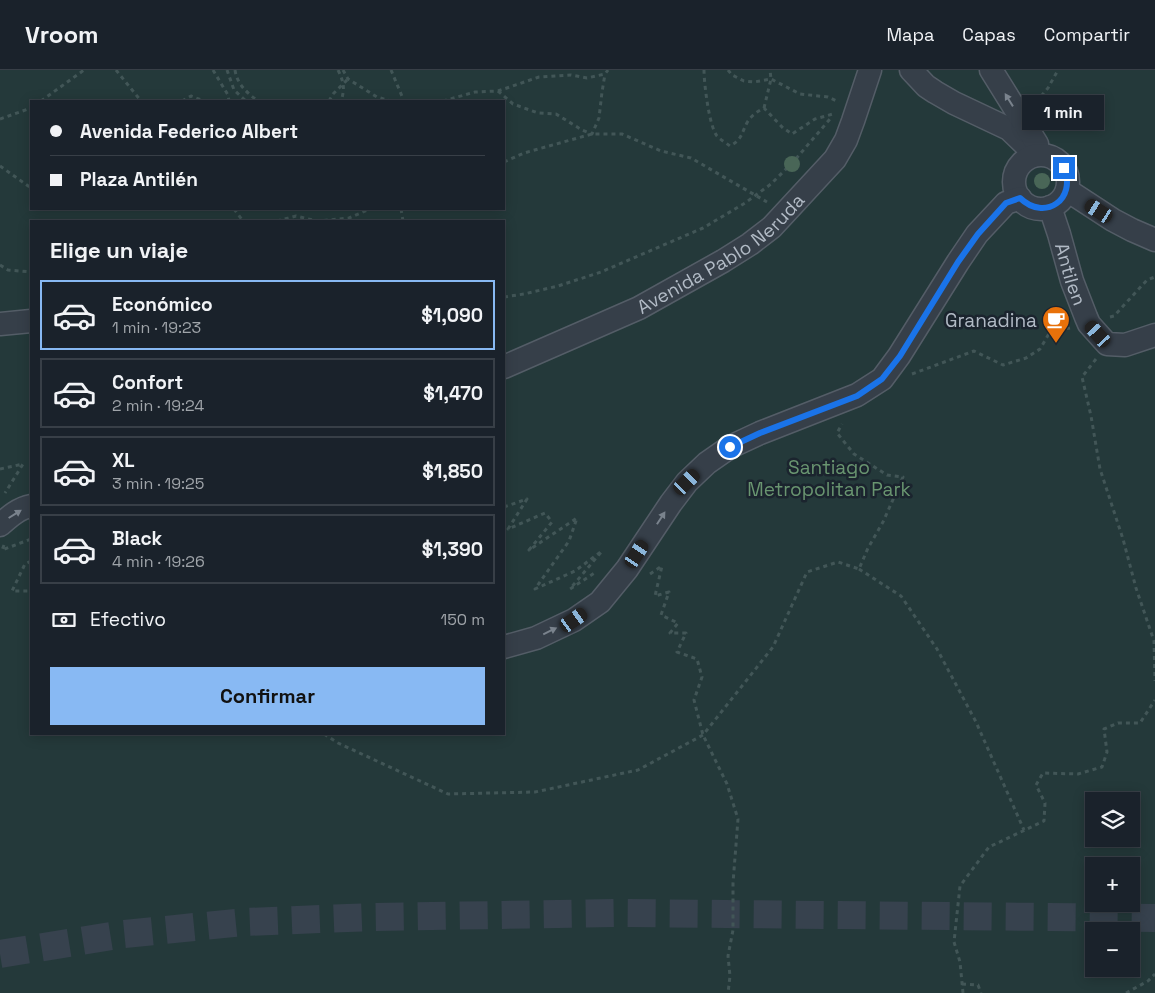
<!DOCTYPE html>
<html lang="es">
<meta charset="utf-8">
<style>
:root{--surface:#1a222b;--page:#272f37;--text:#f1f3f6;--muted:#9fa4a9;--line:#383f47;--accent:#88b9f3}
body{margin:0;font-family:"Space Grotesk",sans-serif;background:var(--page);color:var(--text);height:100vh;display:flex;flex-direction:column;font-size:19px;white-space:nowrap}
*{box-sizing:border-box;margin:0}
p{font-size:16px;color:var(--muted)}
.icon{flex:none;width:28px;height:28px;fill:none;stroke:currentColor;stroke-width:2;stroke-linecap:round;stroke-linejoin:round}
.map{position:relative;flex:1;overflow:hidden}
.details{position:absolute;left:30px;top:150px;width:475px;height:515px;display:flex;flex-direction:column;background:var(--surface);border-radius:0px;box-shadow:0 2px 12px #0003,0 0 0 1px var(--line)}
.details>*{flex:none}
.hud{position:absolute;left:30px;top:30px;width:475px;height:110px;border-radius:0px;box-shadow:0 2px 12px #0003,0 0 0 1px var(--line);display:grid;align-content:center;height:110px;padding:0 20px;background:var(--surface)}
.buttons{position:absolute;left:1085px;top:722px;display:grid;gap:10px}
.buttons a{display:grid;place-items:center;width:55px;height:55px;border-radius:0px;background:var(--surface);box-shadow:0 2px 12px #0003,0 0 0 1px var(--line);font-size:25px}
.end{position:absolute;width:22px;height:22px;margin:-11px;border:6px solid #1a73e8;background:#fff;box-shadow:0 0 0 2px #fff}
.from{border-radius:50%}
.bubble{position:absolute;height:35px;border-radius:0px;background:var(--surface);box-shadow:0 2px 12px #0003,0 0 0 1px var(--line);font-size:16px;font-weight:800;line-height:35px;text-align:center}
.car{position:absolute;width:15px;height:30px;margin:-15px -8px;border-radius:6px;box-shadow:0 0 4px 1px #0007;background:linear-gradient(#222 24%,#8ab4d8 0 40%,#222 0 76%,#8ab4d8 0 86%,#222 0)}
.hud b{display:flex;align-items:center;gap:18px;height:48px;font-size:19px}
.hud b+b{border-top:1px solid var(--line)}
.hud i{width:12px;height:12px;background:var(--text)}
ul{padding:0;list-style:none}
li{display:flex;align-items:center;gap:15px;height:70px;margin:0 10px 8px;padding:0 10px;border:2px solid var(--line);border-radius:0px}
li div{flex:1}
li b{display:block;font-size:19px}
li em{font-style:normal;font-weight:800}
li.on{border-color:var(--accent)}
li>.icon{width:45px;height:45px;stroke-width:1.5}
h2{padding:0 20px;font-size:22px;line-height:60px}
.pay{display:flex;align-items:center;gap:12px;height:55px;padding:0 20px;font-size:19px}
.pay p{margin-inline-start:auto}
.primary-button{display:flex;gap:10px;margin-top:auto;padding:10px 20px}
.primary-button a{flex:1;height:58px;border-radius:0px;background:var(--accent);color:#111;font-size:20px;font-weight:800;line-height:58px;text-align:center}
header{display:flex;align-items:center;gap:30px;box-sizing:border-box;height:70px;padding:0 25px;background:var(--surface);border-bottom:1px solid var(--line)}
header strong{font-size:24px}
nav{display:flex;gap:28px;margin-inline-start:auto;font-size:18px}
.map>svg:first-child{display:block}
.green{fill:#24393a;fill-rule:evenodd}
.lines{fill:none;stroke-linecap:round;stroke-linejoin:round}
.highway-tunnel{stroke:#37424e;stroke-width:28;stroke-dasharray:28 14;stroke-linecap:butt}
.minor-casing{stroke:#545d67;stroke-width:25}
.path{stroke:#425657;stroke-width:3;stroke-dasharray:4 4;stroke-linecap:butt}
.minor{stroke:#363f49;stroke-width:22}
.tree{fill:#496657}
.oneway{fill:#7a838d}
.route{stroke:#1a73e8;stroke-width:6}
.labels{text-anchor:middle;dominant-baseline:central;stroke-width:5;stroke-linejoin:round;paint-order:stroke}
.street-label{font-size:19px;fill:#b1bac5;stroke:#1b242e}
.poi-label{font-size:19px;fill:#b1bac5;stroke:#1b242e;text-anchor:end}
.park-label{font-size:19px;fill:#699570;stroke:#1b242e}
</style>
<header>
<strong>Vroom</strong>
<nav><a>Mapa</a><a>Capas</a><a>Compartir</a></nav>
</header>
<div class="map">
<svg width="1155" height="923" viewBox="0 0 1155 923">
<rect width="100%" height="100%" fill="#222d39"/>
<path class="green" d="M 0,0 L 1155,0 L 1155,923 L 0,923 ZM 31,31 L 504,31 L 504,139 L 31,139 ZM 31,151 L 504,151 L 504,664 L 31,664 ZM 1094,731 L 1131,731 L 1131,769 L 1094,769 ZM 1094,796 L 1131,796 L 1131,834 L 1094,834 ZM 1094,861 L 1131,861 L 1131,899 L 1094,899 Z"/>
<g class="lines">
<polyline class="highway-tunnel" points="0,884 124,864 245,852 373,847 619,843 1155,848"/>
<defs>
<g id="minor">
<polyline points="911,0 926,16 935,22 954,33 1009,59 1036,85"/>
<polyline points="991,0 1037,74"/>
<circle cx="1041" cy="112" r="27"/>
<polyline points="1067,120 1113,150 1132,160 1155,170"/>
<path id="s1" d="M 1050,137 L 1059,164 L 1072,211 L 1086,247 L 1089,254 L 1107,274 L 1125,275 L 1155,265"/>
<polyline points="0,254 31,251"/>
<path id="s2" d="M 504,297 L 639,238 L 723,191 L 750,174 L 772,157 L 835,89 L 846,70 L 853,51 L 870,0"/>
<path d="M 0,455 C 9,447 19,438 31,436"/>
<polyline points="504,577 536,568 574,550 600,532 627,499 671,433 687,412 707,393 730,377 760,363 857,325 882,309 899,286 958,192 977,164 1006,133 1020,128"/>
</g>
</defs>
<use href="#minor" class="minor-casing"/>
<g class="path">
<polyline points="116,0 141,31"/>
<polyline points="213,0 228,25 229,31"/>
<polyline points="227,0 234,20 246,31"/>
<path d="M 235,0 C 237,14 247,23 258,31"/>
<path d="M 338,0 C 344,12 345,19 341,31"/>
<polyline points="343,0 348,9 377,27 391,31"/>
<polyline points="391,0 404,31"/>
<path d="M 704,0 C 704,13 709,56 717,66 C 721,70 726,73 730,76 C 743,69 741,63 748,51 C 752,45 758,41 764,38 L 783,58 L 792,64 L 815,49 L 833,44"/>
<polyline points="728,0 732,5 744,11 754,12 771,9 800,24 828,27 839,32"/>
<polyline points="498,21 513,34 538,43 556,44 582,60 592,64 599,48 602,22 605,4"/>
<polyline points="41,31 84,0"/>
<polyline points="182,31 191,26 204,31"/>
<polyline points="329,31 333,24 348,9"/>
<polyline points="443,31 475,22 498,21 539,7 571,5 587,8 605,4 608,0"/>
<polyline points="1036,32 1048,18 1058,0"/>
<polyline points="764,38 771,9 770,0"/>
<polyline points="0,49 31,38"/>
<polyline points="504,92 524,83 592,64 622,64 661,81 691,88 767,132"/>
<polyline points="0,96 31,118"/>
<polyline points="234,139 243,151"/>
<polyline points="369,139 401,139 403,151"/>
<polyline points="277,151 296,146 317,151 349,148 370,139"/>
<polyline points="0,195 8,200 31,202"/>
<polyline points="504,227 524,224 558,216 601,202 703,158 745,133 771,114 794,91 830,49"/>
<polyline points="1110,247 1114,246 1147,210 1155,207"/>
<polyline points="1096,289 1082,307 1091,346 1100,399 1123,469 1136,518 1154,571 1155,611"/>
<polyline points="912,304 974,281 1003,295 1026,288 1040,279 1050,262 1070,258"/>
<polyline points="0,399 23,394 5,423"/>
<polyline points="504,437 527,429 508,459 545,443 552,452 529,480 577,448 569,471 535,519 575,501 602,481 570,519 596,502"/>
<polyline points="4,475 2,480 31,469"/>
<polyline points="31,491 25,494 12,521 31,521"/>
<polyline points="859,499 901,526 937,579 976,652 1024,760"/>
<polyline points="650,504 662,496 655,526 669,522 661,545 678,553 670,563 686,563 677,582 697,589 702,607 694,630 703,665 727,714 738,749 733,813 733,860 728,886 730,906 728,923"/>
<polyline points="324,664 338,673 448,724 535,722 638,700 703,665 773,577 807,502 838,492 859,499 868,478 883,452 903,407 887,405 854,384 837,363 842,354"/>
<polyline points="962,914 978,915 981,923"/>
<polyline points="963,923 960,892 954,872 960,816 989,777 1044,751 1045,733 1036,715 1043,703 1078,704 1102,697 1107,682 1104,659 1118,653 1140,653 1155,630"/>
<polyline points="1126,923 1148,911 1155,904"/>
</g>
<use href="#minor" class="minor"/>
</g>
<g class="tree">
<circle cx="792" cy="94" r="8"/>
<circle cx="1042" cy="111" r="8"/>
</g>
<defs><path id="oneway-solid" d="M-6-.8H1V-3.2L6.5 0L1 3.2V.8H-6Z" transform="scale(1.25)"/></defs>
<g class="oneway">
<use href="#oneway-solid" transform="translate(1009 30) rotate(-122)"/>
<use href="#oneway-solid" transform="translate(15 444) rotate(-32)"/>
<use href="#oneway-solid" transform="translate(661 448) rotate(-57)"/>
<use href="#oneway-solid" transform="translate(550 561) rotate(-26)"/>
</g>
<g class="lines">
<path class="route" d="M 730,377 L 760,363 L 857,326 L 882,309 L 900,286 L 958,192 L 978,164 L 1006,133 L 1020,128 C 1045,152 1077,129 1064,98"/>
</g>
<defs>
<symbol id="cafe-pin" viewBox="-11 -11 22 30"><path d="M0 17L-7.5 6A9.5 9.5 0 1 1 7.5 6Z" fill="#e8710a" stroke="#1b242e"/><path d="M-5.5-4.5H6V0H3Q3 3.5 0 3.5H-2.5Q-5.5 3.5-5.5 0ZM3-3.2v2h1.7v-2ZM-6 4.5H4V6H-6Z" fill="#fff"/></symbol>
</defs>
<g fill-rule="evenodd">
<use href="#cafe-pin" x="1040" y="234" width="32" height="43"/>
</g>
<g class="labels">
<g class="street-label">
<text stroke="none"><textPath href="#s2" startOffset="246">Avenida Pablo Neruda</textPath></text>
<text stroke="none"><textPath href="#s1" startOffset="70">Antilen</textPath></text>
</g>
<g class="poi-label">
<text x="1037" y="250">Granadina</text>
</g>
<g class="park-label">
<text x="829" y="397">Santiago<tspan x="829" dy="22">Metropolitan Park</tspan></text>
</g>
</g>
</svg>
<div class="buttons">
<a><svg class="icon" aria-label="layers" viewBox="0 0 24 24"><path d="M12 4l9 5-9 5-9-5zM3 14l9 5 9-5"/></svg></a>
<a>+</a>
<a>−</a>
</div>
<i class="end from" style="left:730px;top:377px"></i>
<i class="end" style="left:1064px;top:98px"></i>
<div class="bubble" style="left:1022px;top:25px;width:82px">1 min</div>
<i class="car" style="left:1099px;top:141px;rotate:303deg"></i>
<i class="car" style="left:1098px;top:264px;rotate:318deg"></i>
<i class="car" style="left:687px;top:412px;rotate:46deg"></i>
<i class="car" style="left:637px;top:484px;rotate:33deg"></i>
<i class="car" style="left:574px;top:550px;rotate:55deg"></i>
<div class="hud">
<b><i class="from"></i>Avenida Federico Albert</b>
<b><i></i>Plaza Antilén</b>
</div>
<section class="details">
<h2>Elige un viaje</h2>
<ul>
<li class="on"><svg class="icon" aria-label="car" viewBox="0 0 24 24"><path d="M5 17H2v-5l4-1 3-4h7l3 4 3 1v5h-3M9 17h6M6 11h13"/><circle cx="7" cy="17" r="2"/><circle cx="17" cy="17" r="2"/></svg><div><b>Económico</b><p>1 min · 19:23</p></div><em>$1,090</em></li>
<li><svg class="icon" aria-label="car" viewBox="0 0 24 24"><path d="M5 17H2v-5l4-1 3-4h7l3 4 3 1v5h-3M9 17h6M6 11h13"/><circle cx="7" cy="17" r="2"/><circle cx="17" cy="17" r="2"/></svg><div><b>Confort</b><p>2 min · 19:24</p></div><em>$1,470</em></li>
<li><svg class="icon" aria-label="car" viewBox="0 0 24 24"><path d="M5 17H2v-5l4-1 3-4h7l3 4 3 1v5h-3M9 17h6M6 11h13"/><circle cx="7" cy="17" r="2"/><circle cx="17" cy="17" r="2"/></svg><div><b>XL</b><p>3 min · 19:25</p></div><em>$1,850</em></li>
<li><svg class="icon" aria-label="car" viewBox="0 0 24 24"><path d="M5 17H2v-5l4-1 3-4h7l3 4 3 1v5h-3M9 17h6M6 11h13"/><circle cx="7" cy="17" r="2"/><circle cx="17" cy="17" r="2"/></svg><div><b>Black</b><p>4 min · 19:26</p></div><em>$1,390</em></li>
</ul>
<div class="pay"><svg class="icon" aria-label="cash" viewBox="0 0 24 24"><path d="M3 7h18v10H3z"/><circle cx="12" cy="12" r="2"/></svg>Efectivo<p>150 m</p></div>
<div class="primary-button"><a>Confirmar</a></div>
</section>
</div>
